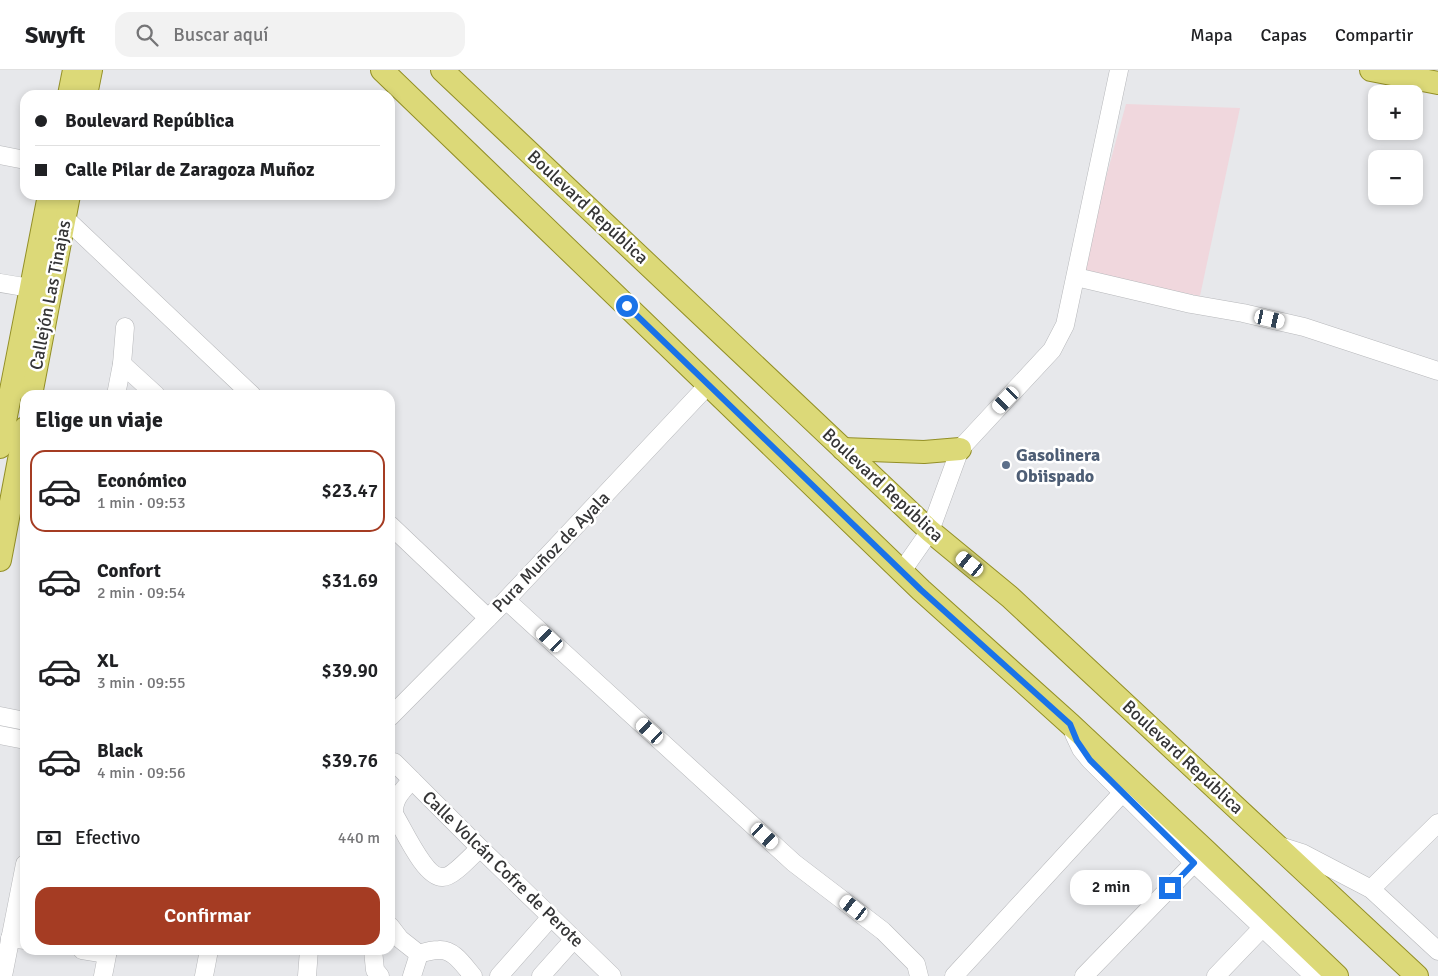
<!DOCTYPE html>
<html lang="es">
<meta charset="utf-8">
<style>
:root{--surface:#fff;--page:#f2f2f2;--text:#202124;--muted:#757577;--line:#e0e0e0;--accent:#a53c23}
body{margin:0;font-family:Signika,sans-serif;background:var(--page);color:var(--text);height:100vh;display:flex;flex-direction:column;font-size:19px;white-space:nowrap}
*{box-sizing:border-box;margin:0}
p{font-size:16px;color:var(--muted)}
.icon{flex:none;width:28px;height:28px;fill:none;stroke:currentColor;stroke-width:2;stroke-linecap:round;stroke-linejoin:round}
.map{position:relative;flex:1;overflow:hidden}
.panel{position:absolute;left:20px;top:320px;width:375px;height:565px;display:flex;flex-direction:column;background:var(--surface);border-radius:15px;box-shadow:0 2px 8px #0003}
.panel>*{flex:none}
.banner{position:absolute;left:20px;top:20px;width:375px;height:110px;border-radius:15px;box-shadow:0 2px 8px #0003;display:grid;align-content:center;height:110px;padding:0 15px;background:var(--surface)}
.fabs{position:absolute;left:1368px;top:15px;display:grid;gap:10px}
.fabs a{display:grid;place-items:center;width:55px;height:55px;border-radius:10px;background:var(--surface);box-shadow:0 2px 8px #0003;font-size:25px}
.end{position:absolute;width:22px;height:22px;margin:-11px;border:6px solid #1a73e8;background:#fff;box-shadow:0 0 0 2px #fff}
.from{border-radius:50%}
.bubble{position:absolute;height:35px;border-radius:15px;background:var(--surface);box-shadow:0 2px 8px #0003;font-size:16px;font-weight:600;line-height:35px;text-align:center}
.car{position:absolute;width:15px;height:30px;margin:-15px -8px;border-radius:6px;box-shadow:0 0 4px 1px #0007;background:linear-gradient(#fff 24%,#345 0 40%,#fff 0 76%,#345 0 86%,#fff 0)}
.banner b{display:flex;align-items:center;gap:18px;height:48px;font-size:19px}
.banner b+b{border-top:1px solid var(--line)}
.banner i{width:12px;height:12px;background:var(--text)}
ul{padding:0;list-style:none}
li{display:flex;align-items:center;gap:15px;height:82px;margin:0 10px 8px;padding:0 5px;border:2px solid transparent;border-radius:15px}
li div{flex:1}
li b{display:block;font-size:19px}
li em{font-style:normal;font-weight:600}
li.on{border-color:var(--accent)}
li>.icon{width:45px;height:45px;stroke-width:1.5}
h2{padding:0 15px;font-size:22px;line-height:60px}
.pay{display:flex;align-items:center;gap:12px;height:55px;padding:0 15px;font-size:19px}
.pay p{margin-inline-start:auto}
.button{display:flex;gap:10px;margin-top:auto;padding:10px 15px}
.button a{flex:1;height:58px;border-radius:15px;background:var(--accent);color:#fff;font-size:20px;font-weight:600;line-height:58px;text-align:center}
header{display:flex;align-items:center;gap:30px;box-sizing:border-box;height:70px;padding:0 25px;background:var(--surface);border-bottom:1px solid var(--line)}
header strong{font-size:24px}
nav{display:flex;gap:28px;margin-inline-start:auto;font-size:18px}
.search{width:350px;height:45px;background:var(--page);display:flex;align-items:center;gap:12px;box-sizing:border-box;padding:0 18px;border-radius:15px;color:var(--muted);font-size:19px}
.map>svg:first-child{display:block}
.commercial{fill:#f0d7dd}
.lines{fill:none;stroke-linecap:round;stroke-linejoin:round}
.minor-casing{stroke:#b7b8bb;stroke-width:19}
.major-casing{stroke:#938f26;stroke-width:24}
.minor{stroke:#fff;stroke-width:18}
.major{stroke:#dcd978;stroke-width:22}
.route{stroke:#1a73e8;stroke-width:6}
.service-dot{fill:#5c6f8a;stroke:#fff;stroke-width:2}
.labels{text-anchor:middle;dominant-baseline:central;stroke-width:5;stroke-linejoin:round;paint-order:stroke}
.street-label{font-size:18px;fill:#353536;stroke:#fff}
.service-label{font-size:18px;font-weight:bold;fill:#4e5e75;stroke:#fff;text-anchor:start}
</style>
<header>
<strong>Swyft</strong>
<div class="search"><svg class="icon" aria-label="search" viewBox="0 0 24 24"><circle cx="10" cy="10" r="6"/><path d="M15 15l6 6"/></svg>Buscar aquí</div>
<nav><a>Mapa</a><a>Capas</a><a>Compartir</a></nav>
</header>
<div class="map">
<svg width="1438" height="906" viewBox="0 0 1438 906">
<rect width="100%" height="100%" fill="#e7e8eb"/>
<polygon class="commercial" points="1126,34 1240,38 1200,226 1080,203"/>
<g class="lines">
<defs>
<g id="minor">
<polyline points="0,85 25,90"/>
<polyline points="65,148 252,325"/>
<polyline points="1076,207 1191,234 1243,243 1304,257 1438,301"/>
<polyline points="0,213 30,218"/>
<polyline points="122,294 156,325"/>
<polyline points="116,325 122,294 125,257"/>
<polyline points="390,455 488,548"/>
<polyline points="902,501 930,461 960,379 1052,280 1065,255 1119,0"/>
<polyline points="506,530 794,793 883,861 916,894 919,906"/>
<polyline points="0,646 25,651"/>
<polyline points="390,647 506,530 709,314"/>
<polyline points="1074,664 1081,679 1090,690 1194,793 1314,906"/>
<polyline points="0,665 25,670"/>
<polyline points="394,692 480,778 612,906"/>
<path d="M 412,710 C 402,721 393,729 394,744 C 403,758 425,809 443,807 C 453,807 472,785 480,778"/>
<polyline points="1280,776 1302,783 1371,819 1438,881"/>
<polyline points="1371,819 1438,753"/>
<polyline points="390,856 400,869 419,884"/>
<polyline points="10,868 25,870"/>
<polyline points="82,880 107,884"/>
<polyline points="373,880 375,900 380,906"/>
<path d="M 419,884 C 425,882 432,880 439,880 C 454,879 464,896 473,906"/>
<polyline points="3,906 25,794"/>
<polyline points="103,906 108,880"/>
<polyline points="204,906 209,880"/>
<polyline points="307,906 309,880"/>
<polyline points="412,906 419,884"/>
<polyline points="499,906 551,847"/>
<polyline points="541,906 574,869"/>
<polyline points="954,906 1124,721"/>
<polyline points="1084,906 1194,793"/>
<polyline points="1216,906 1263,857"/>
</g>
<g id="major">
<polyline points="382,0 921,520 1070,654 1205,780 1337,906"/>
<polyline points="442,0 930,461 1010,527 1417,906"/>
<polyline points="1371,0 1438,13"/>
<polyline points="69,25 74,0"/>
<polyline points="86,25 91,0"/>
<polyline points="31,325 69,125"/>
<polyline points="0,377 49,125"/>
<polyline points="843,379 924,382 960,379"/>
<polyline points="0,490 25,358"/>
</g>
</defs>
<use href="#minor" class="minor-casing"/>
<use href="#major" class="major-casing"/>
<use href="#minor" class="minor"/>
<use href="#major" class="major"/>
</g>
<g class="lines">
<polyline class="route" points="627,236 921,520 1070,654 1077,671 1090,690 1194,793 1170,818"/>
</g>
<circle class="service-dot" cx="1006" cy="395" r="5"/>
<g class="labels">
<g class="street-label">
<text transform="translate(588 137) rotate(43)">Boulevard República</text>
<text transform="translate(50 225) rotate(-79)">Callejón Las Tinajas</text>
<text transform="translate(883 415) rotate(43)">Boulevard República</text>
<text transform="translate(551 482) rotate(-46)">Pura Muñoz de Ayala</text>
<text transform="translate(1183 687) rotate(43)">Boulevard República</text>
<text transform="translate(503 799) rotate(44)">Calle Volcán Cofre de Perote</text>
</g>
<g class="service-label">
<text x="1016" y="385">Gasolinera<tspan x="1016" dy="21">Obiispado</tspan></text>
</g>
</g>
</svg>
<div class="fabs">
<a>+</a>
<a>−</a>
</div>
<i class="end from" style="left:627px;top:236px"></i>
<i class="end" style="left:1170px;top:818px"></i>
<div class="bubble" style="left:1070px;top:800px;width:82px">2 min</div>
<i class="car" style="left:1270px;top:249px;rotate:103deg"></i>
<i class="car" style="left:1006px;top:330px;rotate:224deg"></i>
<i class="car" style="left:970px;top:494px;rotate:309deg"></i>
<i class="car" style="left:550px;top:569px;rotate:313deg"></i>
<i class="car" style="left:650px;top:661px;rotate:312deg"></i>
<i class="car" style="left:765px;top:766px;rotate:132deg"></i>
<i class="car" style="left:854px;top:838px;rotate:308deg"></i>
<div class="banner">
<b><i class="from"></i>Boulevard República</b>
<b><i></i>Calle Pilar de Zaragoza Muñoz</b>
</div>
<section class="panel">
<h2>Elige un viaje</h2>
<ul>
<li class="on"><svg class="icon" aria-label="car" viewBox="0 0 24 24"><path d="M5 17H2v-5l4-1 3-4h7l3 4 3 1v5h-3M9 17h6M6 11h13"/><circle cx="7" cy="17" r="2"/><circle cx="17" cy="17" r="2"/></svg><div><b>Económico</b><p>1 min · 09:53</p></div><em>$23.47</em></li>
<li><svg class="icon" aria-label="car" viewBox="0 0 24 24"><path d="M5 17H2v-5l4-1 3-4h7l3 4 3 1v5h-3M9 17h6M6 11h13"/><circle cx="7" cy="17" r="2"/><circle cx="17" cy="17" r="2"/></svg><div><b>Confort</b><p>2 min · 09:54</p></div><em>$31.69</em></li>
<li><svg class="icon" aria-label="car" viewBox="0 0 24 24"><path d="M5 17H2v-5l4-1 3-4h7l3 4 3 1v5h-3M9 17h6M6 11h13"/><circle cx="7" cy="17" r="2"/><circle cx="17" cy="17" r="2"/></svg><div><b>XL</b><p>3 min · 09:55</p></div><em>$39.90</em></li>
<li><svg class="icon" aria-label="car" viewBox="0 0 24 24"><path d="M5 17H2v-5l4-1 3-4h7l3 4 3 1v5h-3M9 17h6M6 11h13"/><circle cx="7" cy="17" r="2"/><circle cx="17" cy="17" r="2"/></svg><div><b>Black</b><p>4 min · 09:56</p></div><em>$39.76</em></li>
</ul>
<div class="pay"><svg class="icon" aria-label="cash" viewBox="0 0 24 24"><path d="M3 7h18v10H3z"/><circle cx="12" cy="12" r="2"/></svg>Efectivo<p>440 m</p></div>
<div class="button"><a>Confirmar</a></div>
</section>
</div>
